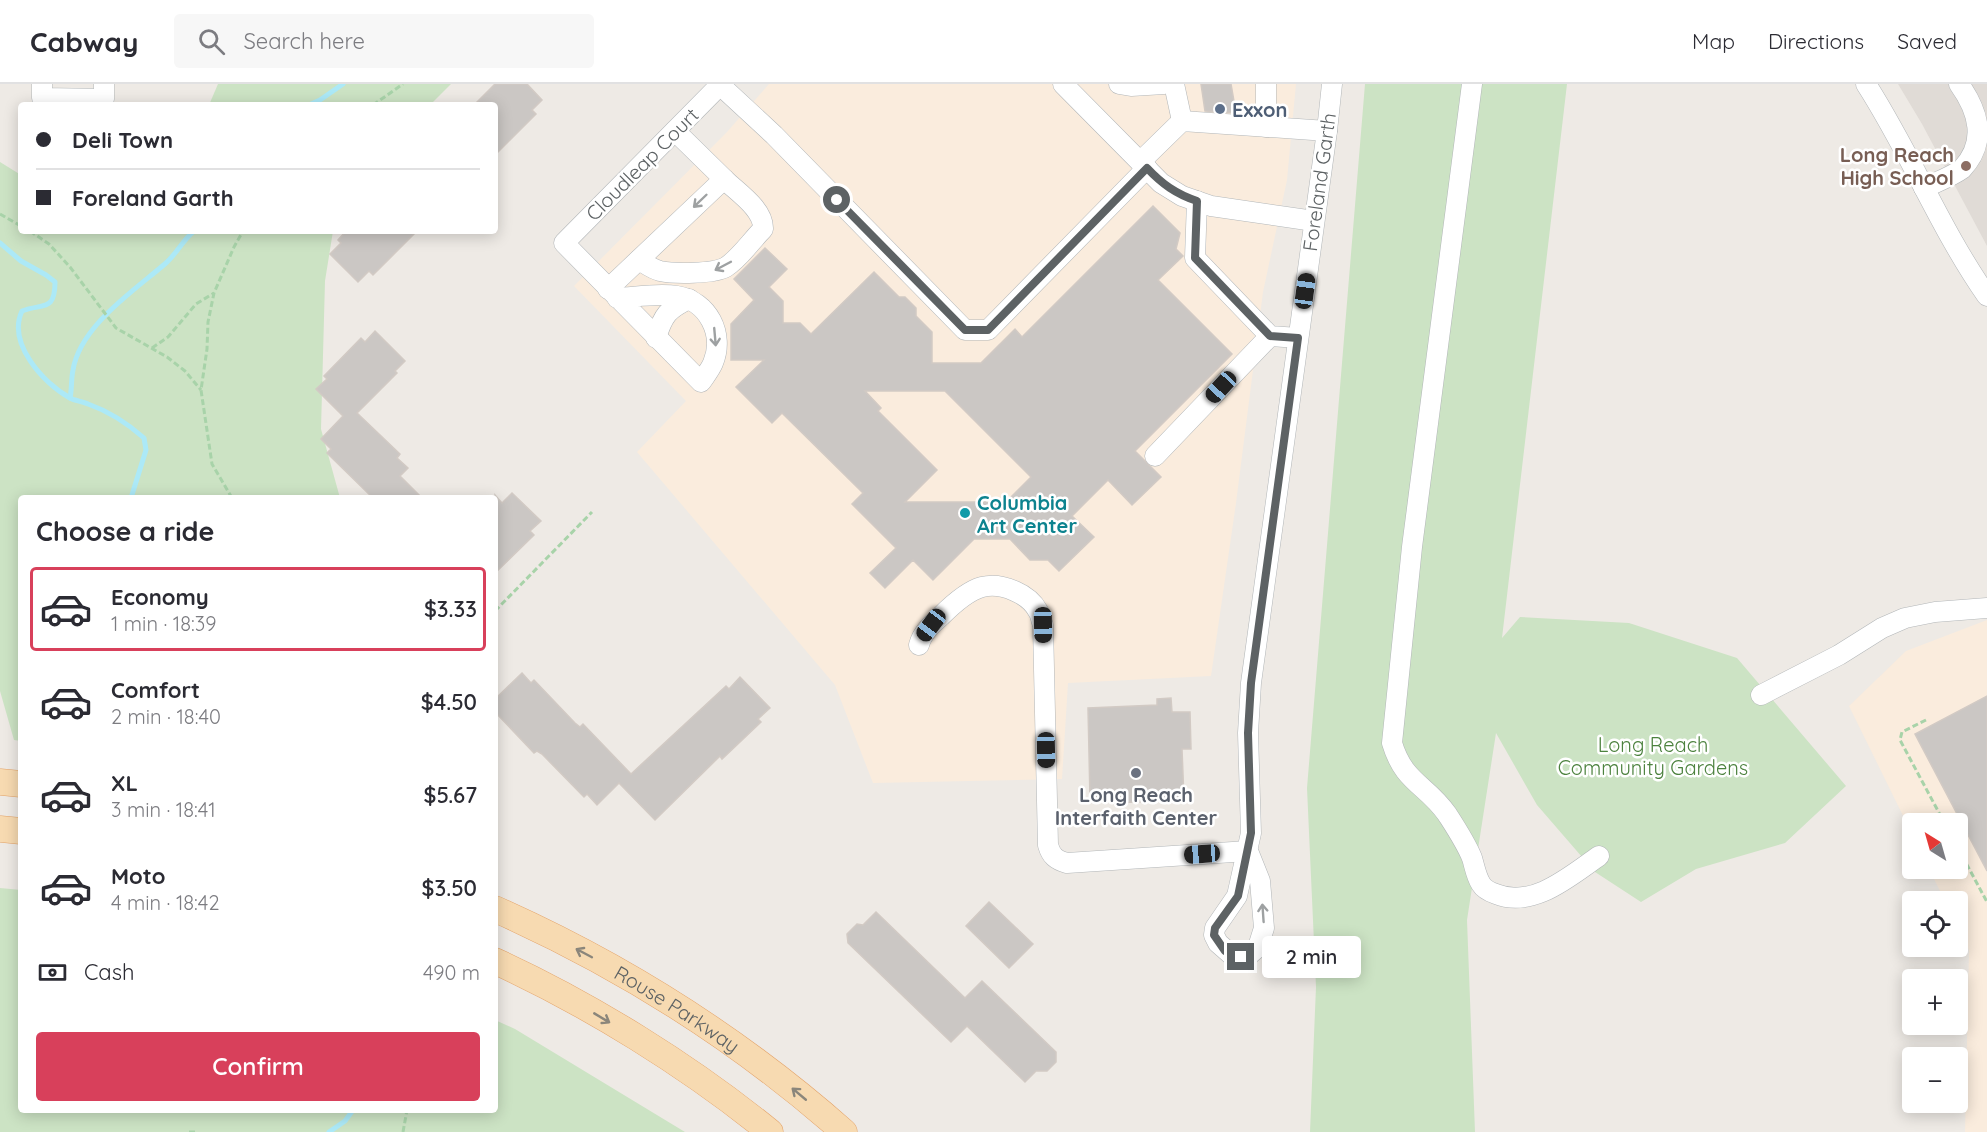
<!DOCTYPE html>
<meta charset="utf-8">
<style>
:root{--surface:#fff;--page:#f7f7f7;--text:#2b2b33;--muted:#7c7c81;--line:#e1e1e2;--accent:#d8405b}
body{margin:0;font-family:Quicksand,sans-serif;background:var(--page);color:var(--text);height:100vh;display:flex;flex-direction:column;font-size:22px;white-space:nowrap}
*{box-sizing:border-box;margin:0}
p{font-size:20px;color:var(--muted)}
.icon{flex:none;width:33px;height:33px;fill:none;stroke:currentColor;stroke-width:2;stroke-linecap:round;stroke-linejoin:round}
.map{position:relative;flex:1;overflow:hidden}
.side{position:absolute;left:18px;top:411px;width:480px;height:618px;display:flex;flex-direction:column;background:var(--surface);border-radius:6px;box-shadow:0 3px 15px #0003}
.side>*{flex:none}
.hud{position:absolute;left:18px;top:18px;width:480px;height:132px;border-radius:6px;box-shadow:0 3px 15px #0003;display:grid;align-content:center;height:132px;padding:0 18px;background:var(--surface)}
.needle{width:39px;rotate:323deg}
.fabs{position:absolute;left:1902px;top:729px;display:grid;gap:12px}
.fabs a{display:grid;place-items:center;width:66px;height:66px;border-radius:6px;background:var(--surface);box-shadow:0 3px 15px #0003;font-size:30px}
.end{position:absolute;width:27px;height:27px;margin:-14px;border:8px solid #5d6264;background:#fff;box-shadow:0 0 0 3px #fff}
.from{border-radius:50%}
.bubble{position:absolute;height:42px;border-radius:6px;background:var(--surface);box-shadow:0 3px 15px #0003;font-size:20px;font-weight:600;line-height:42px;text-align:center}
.car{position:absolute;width:18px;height:36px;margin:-18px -9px;border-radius:8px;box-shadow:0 0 4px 2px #0007;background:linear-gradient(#222 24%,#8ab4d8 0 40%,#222 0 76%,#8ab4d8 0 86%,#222 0)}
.hud b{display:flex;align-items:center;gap:21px;height:57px;font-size:22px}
.hud b+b{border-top:2px solid var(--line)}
.hud i{width:15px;height:15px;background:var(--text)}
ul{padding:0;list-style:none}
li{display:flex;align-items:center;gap:18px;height:84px;margin:0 12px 9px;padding:0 6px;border:3px solid transparent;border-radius:6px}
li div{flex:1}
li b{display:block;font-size:22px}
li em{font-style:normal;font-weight:600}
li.current{border-color:var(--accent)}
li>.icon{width:54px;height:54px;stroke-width:1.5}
h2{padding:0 18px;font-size:27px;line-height:72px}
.pay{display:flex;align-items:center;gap:15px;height:66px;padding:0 18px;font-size:22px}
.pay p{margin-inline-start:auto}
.cta{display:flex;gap:12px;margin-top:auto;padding:12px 18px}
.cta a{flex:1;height:69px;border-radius:6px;background:var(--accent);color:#fff;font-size:24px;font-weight:600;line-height:69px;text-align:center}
header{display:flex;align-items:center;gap:36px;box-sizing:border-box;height:84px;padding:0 30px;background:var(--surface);border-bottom:2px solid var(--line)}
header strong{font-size:28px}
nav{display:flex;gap:33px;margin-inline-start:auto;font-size:21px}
.search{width:420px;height:54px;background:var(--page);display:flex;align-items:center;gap:15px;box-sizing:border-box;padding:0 21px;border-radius:6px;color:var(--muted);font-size:22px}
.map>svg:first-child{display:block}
.commercial{fill:#faecdd}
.education{fill:#e0dbd6}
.green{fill:#cce3c4}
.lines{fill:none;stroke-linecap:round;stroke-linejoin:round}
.stream{stroke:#ace9f7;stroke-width:5}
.building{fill:#cbc7c4;stroke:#d2cac4;stroke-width:1.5;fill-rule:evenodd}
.minor-casing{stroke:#b2b6b8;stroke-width:21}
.major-casing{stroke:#e3a268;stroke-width:27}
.path{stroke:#a8d3a9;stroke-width:3;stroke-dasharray:6 3;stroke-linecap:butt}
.minor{stroke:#fff;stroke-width:20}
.major{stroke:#f7dab1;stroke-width:26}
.oneway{stroke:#9ea1a2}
.oneway2{stroke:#8b867b}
.route{stroke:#5d6264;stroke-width:8}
.service-dot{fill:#5c6f8a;stroke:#fff;stroke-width:2}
.education-dot{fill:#8d6e63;stroke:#fff;stroke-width:2}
.culture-dot{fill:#0f9aa8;stroke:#fff;stroke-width:2}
.worship-dot{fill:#6b7280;stroke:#fff;stroke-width:2}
.labels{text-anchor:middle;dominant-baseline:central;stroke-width:5;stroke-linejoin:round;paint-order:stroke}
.service-label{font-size:20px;font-weight:bold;fill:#4e5e75;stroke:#fff;text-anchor:start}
.education-label{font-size:20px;font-weight:bold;fill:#785e54;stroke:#fff;text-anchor:end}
.street-label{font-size:20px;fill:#5d6264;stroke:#fff}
.culture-label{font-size:20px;font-weight:bold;fill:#0d838f;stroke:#fff;text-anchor:start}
.park-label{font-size:20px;fill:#4c823e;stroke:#fff}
.worship-label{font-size:20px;font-weight:bold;fill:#5b616d;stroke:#fff}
</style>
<header>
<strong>Cabway</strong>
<div class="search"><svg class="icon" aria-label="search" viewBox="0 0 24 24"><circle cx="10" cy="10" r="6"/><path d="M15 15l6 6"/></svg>Search here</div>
<nav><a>Map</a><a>Directions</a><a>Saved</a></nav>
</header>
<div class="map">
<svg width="1987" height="1048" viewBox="0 0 1987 1048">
<rect width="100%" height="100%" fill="#eeeae5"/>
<g class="commercial">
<polygon points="769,0 1296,0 1287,96 1263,208 1236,419 1211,592 1068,599 1062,695 873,699 835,601 637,368 686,317 574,202 727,48"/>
<polygon points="1987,536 1987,1048 1965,1048 1969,866 1958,842 1958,818 1945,817 1929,785 1958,784 1958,740 1912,740 1912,750 1849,622 1906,567"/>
</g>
<polygon class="education" points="1898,0 1987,0 1987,162 1922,40"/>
<g class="green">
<polygon points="218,0 451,0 430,21 209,21"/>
<polygon points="1365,0 1567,0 1502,554 1520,533 1629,539 1737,574 1846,702 1785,759 1696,785 1641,818 1595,788 1537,721 1496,649 1467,836 1475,1048 1310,1048 1316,903 1307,704"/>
<polygon points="0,78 21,91 21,147 333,147 325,197 321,345 340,414 21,414 21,657 14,656 0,607"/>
<polygon points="0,804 21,806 21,1026 495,1026 495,936 515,945 685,1048 0,1048"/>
</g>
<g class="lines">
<g class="stream">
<polyline points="309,21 320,16 343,0"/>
<path d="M 0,159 L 21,177 L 46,191 L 55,198 C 55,228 43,219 22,227 C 7,259 43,299 70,314 C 75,317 82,317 88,320 C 108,327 127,339 144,354 L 146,366 L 131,414"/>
<path d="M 70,314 C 72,305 71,295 73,286 C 80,242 135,206 166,179 C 177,169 183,156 194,147"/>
<polyline points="329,1048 345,1037 353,1026"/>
</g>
</g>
<g class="building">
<polygon points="495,0 527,0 542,16 532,26 536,30 495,71 495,21 474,21"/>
<polygon points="1201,0 1231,0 1236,29 1205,27"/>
<path d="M 1153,122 L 1180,149 L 1176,165 L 1183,172 L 1158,196 L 1232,270 L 1135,367 L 1161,393 L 1132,421 L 1108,396 L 1072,432 L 1094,453 L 1059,487 L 1048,476 L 1030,476 L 1010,455 L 974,455 L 933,496 L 913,476 L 885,504 L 870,489 L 896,464 L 852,420 L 863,409 L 782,329 L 772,339 L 736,303 L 764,276 L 731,276 L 731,240 L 754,216 L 734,195 L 765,164 L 787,185 L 769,203 L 783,217 L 783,239 L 800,239 L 811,250 L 874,188 L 899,213 L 905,213 L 916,224 L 916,232 L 932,248 L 932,279 L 981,279 L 1015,245 L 1022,253 ZM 865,307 L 945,307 L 1031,393 L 1006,418 L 905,418 L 937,386 L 878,327 L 881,324 Z"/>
<polygon points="346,147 417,147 373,191 369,187 358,198 330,170 341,159 338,156"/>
<polygon points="375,247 405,277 395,287 397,289 357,329 400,370 397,374 408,384 400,392 422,414 373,414 327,369 331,365 321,355 343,332 316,305 327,295 324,292 361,254 365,258"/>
<polygon points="512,409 541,437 530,447 534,451 495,489 495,411 502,419"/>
<polygon points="522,589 531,599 534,596 575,639 580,643 583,640 631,690 726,602 729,605 740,593 770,624 758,635 761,638 722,675 720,672 655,736 619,699 597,721 587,710 584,713 542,670 537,667 534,669 495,628 495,615"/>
<polygon points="1987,612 1987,787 1915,650"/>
<polygon points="1171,614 1172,628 1190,628 1191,665 1182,665 1184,716 1113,719 1113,714 1090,715 1088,624 1157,621 1157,615"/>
<polygon points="989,818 1033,860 1009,884 966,842"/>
<polygon points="876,828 965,914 982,897 1056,968 1056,978 1047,987 1036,987 1025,998 967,942 951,958 848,859 847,850 857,840 863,841"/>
</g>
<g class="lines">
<defs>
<g id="minor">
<polyline points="42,0 42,14 104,15 104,0"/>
<polyline points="1063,0 1161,99 1182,112 1211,122 1314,137"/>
<polyline points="1119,0 1131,2 1164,0"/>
<polyline points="1174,0 1182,37"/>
<polyline points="1266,0 1266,43"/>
<path d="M 1472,0 L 1412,463 L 1392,659 C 1404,699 1426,700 1447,730 C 1456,744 1466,759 1472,774 C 1475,784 1476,792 1481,800 C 1484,805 1490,808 1496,810 C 1533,825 1570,792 1599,772"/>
<path d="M 1866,0 C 1910,68 1940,145 1987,212"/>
<polyline points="720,1 774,51 965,246 988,246 1147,84"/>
<polyline points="1141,77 1182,37 1327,47"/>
<path d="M 1924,104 C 1936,98 1951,93 1962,85 C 1987,58 1979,28 1959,0"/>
<polyline points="1197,117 1195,174 1270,252 1298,254"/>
<path d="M 639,176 C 646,180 652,185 660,187 C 674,190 714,190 726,183 C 740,174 751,157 763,145 C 764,125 737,108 724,95"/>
<polyline points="608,205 724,95 675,47"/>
<path d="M 617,214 C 636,213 658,209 677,212 C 708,217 725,250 713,279 C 710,286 705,292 701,298 L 564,159 L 721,0"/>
<path d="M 656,254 C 663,231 668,225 689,215"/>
<polyline points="1155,372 1270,252"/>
<path d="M 919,561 C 922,549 932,540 941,532 C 952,521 967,507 982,503 C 1002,498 1029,510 1038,527 C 1041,531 1041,537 1043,541 L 1048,761 C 1051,772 1056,776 1067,779 L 1248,767"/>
<polyline points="1761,611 1839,571 1882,544 1905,534 1935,528 1987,524"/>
<polyline points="1248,767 1260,797 1264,844 1258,863 1250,870 1241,873 1234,873 1218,859 1214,851 1215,844 1237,812 1251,749 1248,649 1251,599 1327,47 1332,0"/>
</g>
<g id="major">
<polyline points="0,698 21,700"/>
<polyline points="0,745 21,747"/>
<path id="s1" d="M 495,825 C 621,881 741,957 844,1048"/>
<path d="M 495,877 C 589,920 689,982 770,1048"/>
</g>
</defs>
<use href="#minor" class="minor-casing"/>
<use href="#major" class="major-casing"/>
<g class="path">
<polyline points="373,21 403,0"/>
<polyline points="0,130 21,142"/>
<polyline points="30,147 49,160 70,183 116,244 167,273 185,287 201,306"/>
<polyline points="152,264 168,253 196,220 214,209"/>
<polyline points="232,414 212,380 201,306 207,265 208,238 214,209 234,163 243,147"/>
<polyline points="495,527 592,428"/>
<polyline points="1926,636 1902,648 1900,656 1945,740"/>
<polyline points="1958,764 1987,818"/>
<polyline points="189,1048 196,1048"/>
<polyline points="403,1048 407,1026"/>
</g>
<use href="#minor" class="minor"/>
<use href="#major" class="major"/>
</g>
<defs><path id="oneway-shaft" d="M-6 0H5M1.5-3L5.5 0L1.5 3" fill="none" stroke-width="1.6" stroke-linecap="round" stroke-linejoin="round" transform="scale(1.5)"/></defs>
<g class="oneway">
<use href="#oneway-shaft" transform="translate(700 117) rotate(136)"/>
<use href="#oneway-shaft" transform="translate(723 182) rotate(152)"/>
<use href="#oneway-shaft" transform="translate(715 253) rotate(85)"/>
<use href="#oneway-shaft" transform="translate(1263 829) rotate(-94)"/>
</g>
<g class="oneway2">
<use href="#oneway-shaft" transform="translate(584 869) rotate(-152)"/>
<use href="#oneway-shaft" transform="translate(602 934) rotate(31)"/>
<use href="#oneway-shaft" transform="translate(799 1010) rotate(-140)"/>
</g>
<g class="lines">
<path class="route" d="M 837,116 L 965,246 L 988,246 L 1147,84 C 1162,100 1176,110 1197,117 L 1195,174 L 1270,252 L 1298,254 L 1251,599 L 1248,649 L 1251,749 L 1238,812 L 1215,844 L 1214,851 L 1225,867 L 1234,873 L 1241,873"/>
</g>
<circle class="service-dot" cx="1220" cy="25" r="6"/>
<circle class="education-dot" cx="1966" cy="82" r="6"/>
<circle class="culture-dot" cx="965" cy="429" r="6"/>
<circle class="worship-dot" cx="1136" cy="689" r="6"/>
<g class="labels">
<g class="service-label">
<text x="1232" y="25">Exxon</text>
</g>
<g class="education-label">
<text x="1954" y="70">Long Reach<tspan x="1954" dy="23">High School</tspan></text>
</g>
<g class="street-label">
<text transform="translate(642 80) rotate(-45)">Cloudleap Court</text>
<text transform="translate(1319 98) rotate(-82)">Foreland Garth</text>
<text stroke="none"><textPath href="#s1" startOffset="208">Rouse Parkway</textPath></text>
</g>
<g class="culture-label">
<text x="977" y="418">Columbia<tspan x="977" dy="23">Art Center</tspan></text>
</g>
<g class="park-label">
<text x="1653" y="660">Long Reach<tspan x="1653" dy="23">Community Gardens</tspan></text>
</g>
<g class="worship-label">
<text x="1136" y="710">Long Reach<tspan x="1136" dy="23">Interfaith Center</tspan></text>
</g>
</g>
</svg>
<div class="fabs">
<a><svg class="needle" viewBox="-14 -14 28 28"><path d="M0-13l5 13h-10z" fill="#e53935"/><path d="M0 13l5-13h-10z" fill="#7c7c81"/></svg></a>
<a><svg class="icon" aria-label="locate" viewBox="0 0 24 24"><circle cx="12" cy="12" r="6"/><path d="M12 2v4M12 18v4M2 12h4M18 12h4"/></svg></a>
<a>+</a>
<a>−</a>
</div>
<i class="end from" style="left:837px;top:116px"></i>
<i class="end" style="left:1241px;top:873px"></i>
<div class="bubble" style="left:1262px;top:852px;width:99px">2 min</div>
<i class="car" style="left:1305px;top:207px;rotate:8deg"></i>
<i class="car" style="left:1221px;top:303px;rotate:223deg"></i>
<i class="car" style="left:931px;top:541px;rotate:217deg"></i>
<i class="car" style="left:1043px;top:541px;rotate:179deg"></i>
<i class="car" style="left:1046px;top:666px;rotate:179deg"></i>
<i class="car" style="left:1202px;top:770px;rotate:266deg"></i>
<div class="hud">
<b><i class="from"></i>Deli Town</b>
<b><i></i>Foreland Garth</b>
</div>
<section class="side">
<h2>Choose a ride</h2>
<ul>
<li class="current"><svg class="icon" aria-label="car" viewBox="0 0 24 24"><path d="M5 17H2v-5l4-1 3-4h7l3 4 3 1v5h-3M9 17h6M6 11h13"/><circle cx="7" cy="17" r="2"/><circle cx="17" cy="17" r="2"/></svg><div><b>Economy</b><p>1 min · 18:39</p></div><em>$3.33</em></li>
<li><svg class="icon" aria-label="car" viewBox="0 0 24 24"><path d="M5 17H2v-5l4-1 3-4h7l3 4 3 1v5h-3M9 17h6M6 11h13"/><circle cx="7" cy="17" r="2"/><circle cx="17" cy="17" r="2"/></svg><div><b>Comfort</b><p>2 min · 18:40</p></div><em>$4.50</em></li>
<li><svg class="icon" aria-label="car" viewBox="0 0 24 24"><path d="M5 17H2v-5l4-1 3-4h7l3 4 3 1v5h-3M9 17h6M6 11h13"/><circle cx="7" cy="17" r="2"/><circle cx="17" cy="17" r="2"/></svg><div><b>XL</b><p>3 min · 18:41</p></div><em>$5.67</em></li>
<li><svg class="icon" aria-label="car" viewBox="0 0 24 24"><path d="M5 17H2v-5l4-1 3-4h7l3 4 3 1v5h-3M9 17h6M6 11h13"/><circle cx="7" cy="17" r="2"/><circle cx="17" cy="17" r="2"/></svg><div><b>Moto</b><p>4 min · 18:42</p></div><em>$3.50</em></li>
</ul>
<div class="pay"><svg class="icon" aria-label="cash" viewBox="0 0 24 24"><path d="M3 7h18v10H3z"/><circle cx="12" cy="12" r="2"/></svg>Cash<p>490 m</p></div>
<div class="cta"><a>Confirm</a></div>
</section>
</div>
